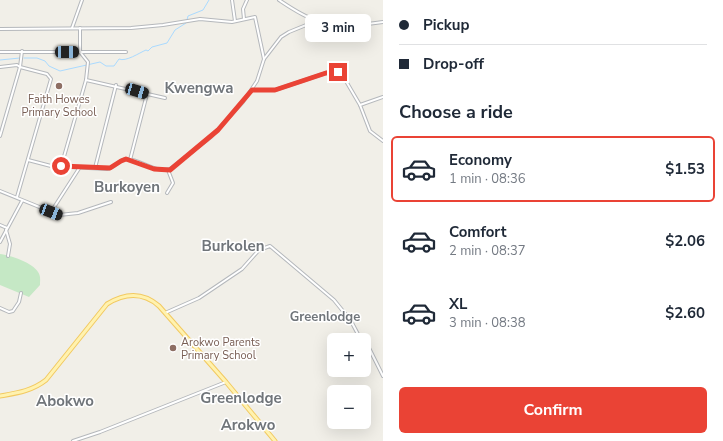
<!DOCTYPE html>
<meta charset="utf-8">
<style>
:root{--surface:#fff;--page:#f6f6f7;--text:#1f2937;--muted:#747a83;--line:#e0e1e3;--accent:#ea4335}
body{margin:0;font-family:"Nunito Sans",sans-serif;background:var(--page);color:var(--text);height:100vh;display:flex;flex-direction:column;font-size:15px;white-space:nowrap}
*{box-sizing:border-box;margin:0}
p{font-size:13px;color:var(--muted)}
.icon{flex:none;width:22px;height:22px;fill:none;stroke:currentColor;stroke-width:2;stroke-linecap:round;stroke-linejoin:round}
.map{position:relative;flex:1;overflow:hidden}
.details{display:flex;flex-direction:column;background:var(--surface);width:340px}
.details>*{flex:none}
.top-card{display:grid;align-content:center;height:88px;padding:0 16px;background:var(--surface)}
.controls{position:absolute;left:327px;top:333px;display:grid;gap:8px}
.controls a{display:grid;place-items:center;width:44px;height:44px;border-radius:6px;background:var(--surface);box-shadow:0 4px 16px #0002;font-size:20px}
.end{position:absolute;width:18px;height:18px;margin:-9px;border:5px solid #ea4335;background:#fff;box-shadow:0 0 0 2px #fff}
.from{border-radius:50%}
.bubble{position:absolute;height:28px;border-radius:6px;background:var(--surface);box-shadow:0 4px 16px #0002;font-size:13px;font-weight:700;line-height:28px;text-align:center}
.car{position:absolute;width:12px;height:24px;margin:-12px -6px;border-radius:5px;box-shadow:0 0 3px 1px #0007;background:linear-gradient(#222 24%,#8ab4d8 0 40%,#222 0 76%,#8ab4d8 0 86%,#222 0)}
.top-card b{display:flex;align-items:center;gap:14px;height:38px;font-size:15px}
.top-card b+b{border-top:1px solid var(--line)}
.top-card i{width:10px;height:10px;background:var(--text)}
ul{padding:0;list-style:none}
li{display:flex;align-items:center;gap:12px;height:66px;margin:0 8px 6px;padding:0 8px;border:2px solid transparent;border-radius:6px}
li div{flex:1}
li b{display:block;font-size:15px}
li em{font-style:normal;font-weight:700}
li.current{border-color:var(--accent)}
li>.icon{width:36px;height:36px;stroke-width:1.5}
h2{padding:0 16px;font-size:18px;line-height:48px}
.action{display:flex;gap:8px;margin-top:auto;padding:8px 16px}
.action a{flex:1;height:46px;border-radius:6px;background:var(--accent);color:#fff;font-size:16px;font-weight:700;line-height:46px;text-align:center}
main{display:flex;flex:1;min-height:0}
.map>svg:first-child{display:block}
.green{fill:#c5e8c5}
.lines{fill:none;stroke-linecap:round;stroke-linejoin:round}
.stream{stroke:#aadaff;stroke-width:1}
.minor-casing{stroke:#b5b8bc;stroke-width:4}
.major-casing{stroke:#f2c960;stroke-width:5}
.minor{stroke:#fff;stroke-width:2}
.major{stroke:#fff2af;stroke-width:3}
.route{stroke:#ea4335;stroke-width:5}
.education-dot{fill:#8d6e63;stroke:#fff;stroke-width:1.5}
.labels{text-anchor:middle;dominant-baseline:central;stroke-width:3;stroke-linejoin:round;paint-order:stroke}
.education-label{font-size:11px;fill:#785e54;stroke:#fff}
.quarter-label{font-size:13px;font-weight:bold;fill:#70757a;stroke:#fff}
.district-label{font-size:15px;font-weight:bold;fill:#70757a;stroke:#fff}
</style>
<main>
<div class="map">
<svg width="383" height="441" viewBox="0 0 383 441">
<rect width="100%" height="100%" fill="#f1efe8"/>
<path class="green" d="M 0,254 C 10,255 33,263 38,272 C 41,276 40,281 40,285 L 29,297 L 0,285 Z"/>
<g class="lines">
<g class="stream">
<polyline points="187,20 188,16 203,10 209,0"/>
<path d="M 24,58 L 37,58 L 45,61 L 49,66 L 60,71 L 100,62 L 106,66 L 114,66 L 119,59 C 126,62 139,53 146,50 L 148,51 L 152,47 L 167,43 L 175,30 L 186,23"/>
<polyline points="0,60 20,58"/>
</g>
<defs>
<g id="minor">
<polyline points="232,0 235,21"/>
<path d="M 279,0 C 291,8 304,17 318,21 C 338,28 363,25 383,22"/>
<polyline points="244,19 243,9 247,0"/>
<polyline points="72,28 82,0"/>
<polyline points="80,28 80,52 88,62 86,80"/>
<polyline points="0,29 131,28 163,25 200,19 232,22 255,17 264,59"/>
<polyline points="0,52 126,52"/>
<polyline points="0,67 17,65 20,67 47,74 51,79 17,197"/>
<polyline points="252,90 275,90 326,73 338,72 343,76 360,105 370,131 383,141"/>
<polyline points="360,105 383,97"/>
<polyline points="0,136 20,67 22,51"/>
<path d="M 28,160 L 51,166 L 107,169 C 115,168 119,159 127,159 C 142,160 154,173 170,169 L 211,137 L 243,102 L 257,81 L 264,59 L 281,37 L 289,32 L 316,21"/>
<polyline points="130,160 147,94"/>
<polyline points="61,167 86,80 165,98"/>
<polyline points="95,168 116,85"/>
<polyline points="0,191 59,215 78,213 111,202"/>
<polyline points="167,193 173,183 168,170"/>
<polyline points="51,212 80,167"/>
<polyline points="0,225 7,228"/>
<polyline points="6,230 10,244 8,256"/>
<polyline points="0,242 22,201"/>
<polyline points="0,308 9,312 13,311 19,302 21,293"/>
<polyline points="165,313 199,298 242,269 259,250 270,246 334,300 351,321 361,340"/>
<polyline points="364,344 369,348 383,376"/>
<polyline points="73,441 100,432 226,382"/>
</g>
<path id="major" d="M 0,396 C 17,393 32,391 46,380 L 107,304 C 125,293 143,292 159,306 L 226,382 L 275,441"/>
</defs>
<use href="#minor" class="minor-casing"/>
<use href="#major" class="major-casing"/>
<use href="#minor" class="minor"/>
<use href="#major" class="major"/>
</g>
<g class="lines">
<polyline class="route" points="61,166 110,168 121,161 126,159 154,169 170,170 218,130 252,90 275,90 326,73 338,72"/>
</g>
<g class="education-dot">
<circle cx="59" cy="86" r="4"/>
<circle cx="173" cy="348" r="4"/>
</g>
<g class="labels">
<g class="education-label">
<text x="59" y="99">Faith Howes<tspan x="59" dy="13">Primary School</tspan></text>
<text x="181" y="342" text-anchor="start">Arokwo Parents<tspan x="181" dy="13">Primary School</tspan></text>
</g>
<g class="quarter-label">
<text x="325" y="317">Greenlodge</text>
</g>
<g class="district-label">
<text x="199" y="88">Kwengwa</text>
<text x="127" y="187">Burkoyen</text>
<text x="233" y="246">Burkolen</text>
<text x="241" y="398">Greenlodge</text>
<text x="65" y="401">Abokwo</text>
<text x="248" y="425">Arokwo</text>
</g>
</g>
</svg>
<div class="controls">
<a>+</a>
<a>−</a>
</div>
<i class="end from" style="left:61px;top:166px"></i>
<i class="end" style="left:338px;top:72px"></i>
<div class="bubble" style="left:305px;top:14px;width:66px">3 min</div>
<i class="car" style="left:67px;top:52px;rotate:90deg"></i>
<i class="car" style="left:137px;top:91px;rotate:106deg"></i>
<i class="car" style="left:51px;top:212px;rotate:111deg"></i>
</div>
<section class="details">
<div class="top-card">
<b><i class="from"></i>Pickup</b>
<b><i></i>Drop-off</b>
</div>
<h2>Choose a ride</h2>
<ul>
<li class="current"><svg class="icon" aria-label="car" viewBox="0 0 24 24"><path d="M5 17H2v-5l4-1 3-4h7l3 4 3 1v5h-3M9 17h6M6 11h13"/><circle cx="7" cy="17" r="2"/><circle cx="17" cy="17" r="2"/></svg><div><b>Economy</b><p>1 min · 08:36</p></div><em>$1.53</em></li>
<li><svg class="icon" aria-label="car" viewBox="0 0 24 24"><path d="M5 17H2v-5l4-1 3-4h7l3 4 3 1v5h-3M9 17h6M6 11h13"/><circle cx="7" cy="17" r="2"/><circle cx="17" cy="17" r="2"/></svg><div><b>Comfort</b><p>2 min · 08:37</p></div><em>$2.06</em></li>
<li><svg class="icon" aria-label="car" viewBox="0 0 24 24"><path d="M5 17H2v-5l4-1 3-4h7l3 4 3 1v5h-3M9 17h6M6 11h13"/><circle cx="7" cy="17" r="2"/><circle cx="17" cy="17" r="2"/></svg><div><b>XL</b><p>3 min · 08:38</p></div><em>$2.60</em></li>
</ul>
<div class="action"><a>Confirm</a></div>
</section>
</main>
